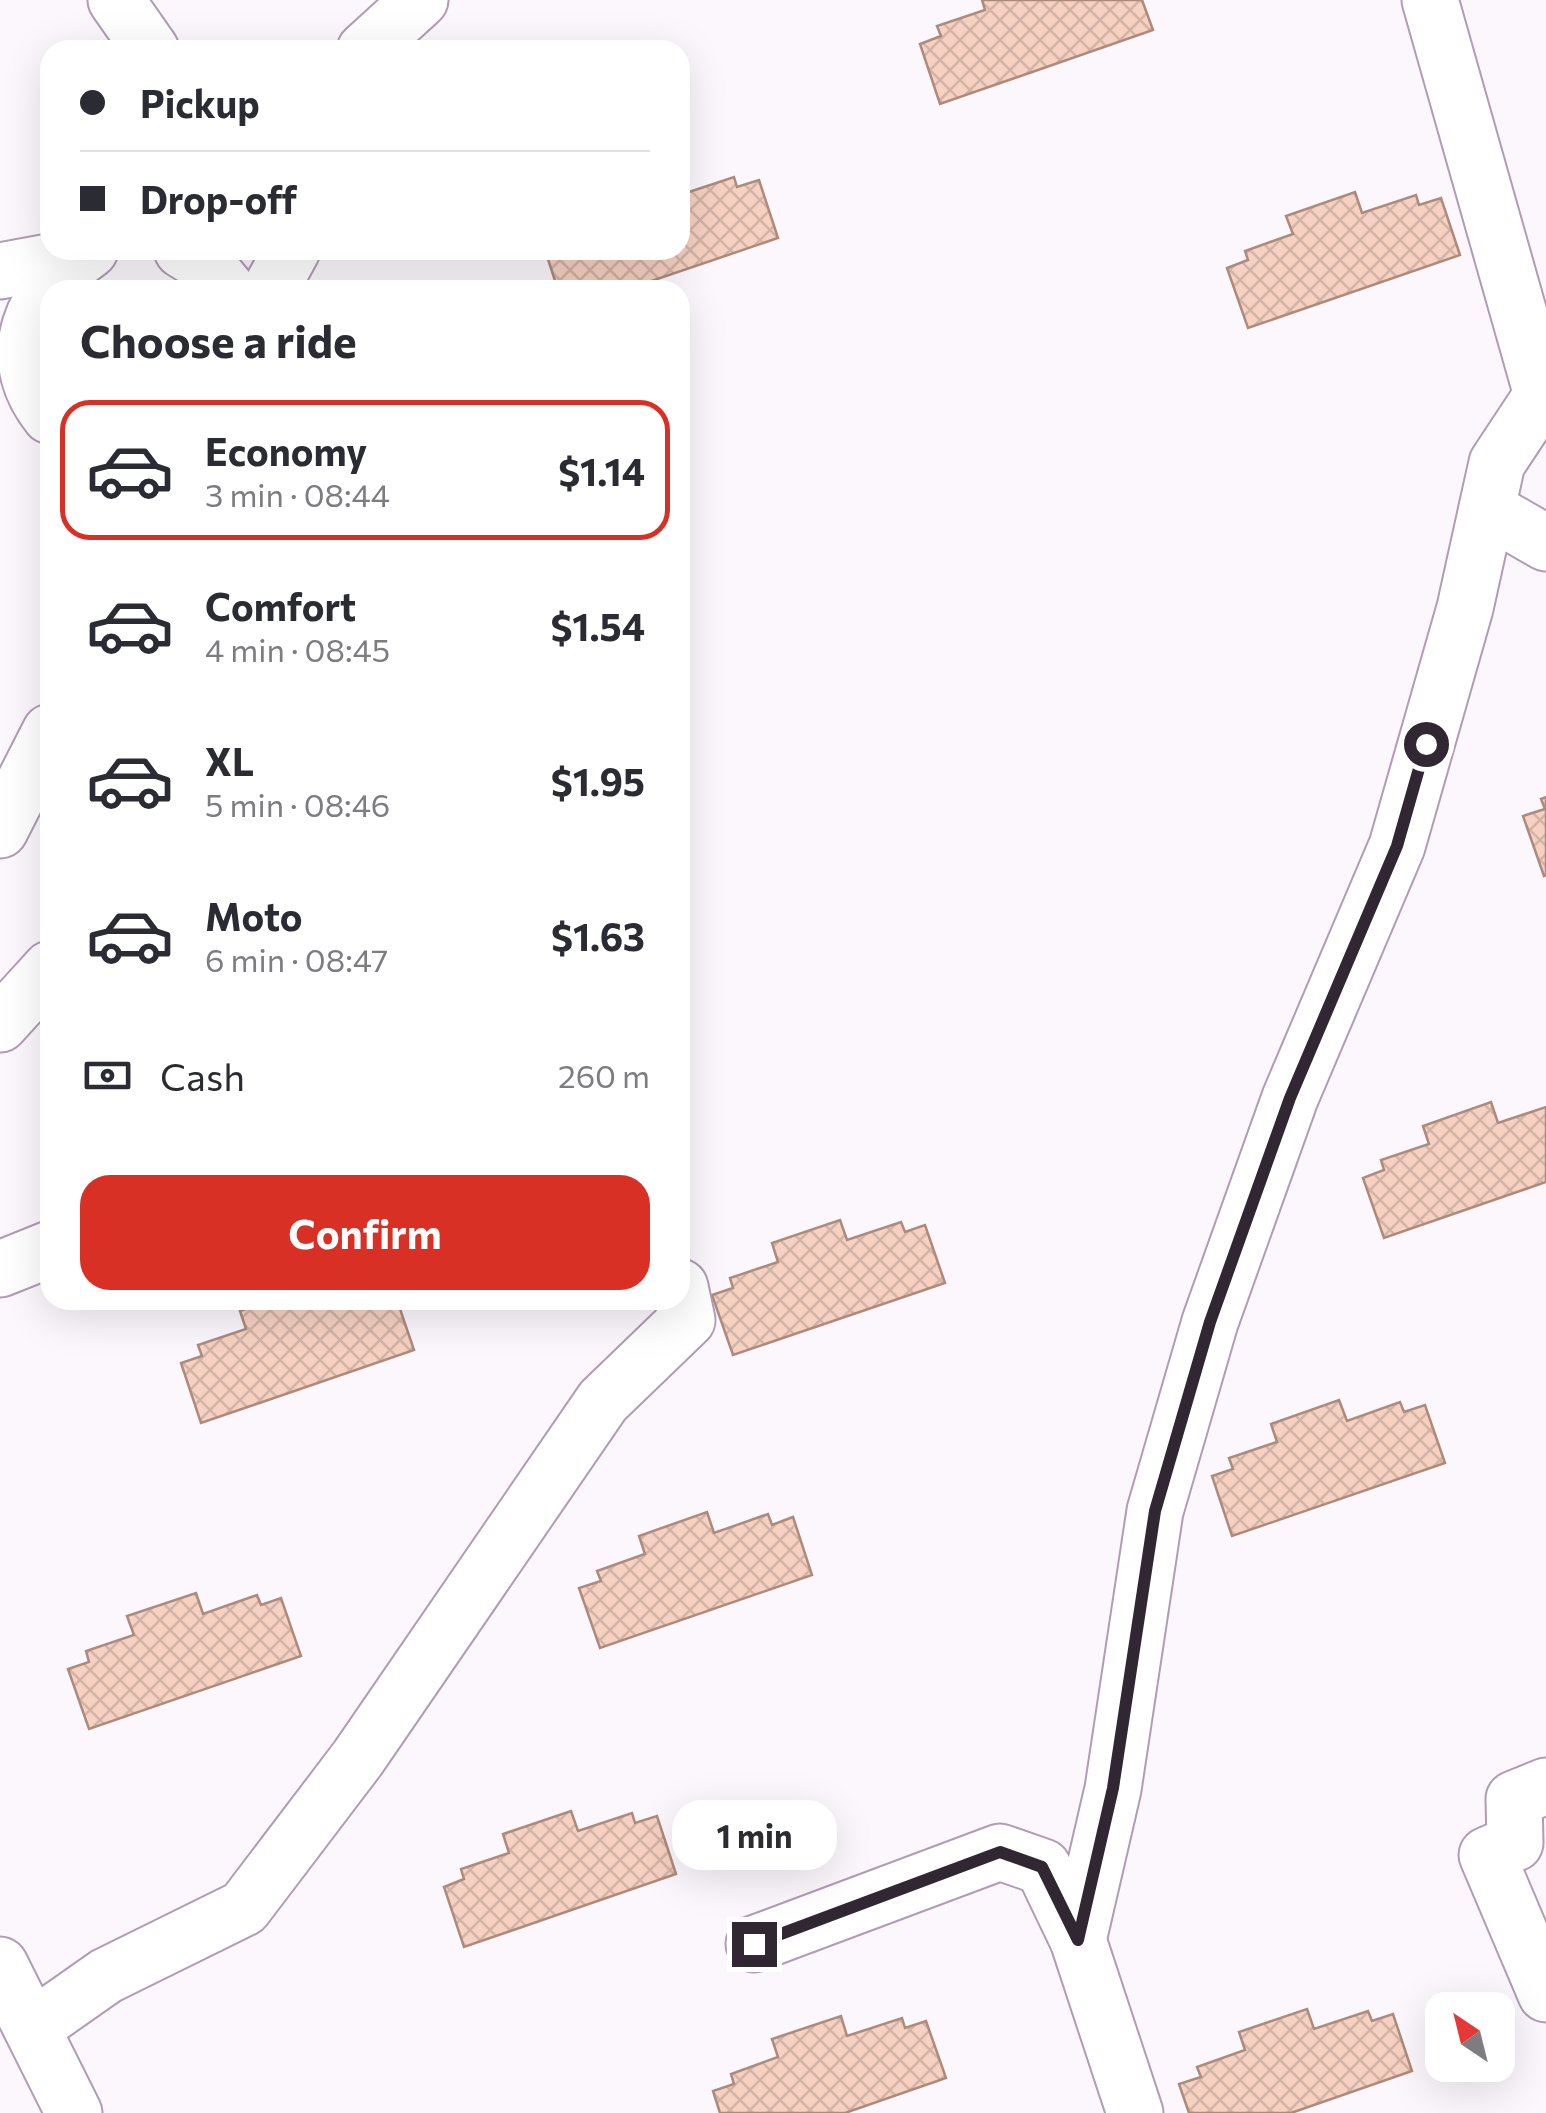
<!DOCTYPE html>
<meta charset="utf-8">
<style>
:root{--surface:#fff;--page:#f7f7f7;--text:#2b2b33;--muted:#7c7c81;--line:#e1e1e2;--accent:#d93025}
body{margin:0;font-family:Commissioner,sans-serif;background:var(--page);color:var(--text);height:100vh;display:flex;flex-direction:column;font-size:38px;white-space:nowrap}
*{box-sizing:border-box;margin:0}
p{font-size:32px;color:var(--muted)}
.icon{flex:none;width:55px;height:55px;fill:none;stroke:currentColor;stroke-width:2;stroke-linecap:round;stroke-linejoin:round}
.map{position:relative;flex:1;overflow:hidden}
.side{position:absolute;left:40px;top:280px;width:650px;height:1030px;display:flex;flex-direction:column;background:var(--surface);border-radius:30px;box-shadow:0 10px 40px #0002}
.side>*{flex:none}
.top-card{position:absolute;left:40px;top:40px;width:650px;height:220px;border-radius:30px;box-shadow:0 10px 40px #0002;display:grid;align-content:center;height:220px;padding:0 40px;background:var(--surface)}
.needle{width:65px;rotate:325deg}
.fabs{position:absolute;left:1425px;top:1992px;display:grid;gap:20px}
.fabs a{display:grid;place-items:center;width:90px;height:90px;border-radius:20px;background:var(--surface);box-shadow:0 10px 40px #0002;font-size:50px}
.end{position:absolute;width:45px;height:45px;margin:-22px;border:12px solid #302732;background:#fff;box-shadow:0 0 0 5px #fff}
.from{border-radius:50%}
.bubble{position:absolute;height:70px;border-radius:30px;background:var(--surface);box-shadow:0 10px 40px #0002;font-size:32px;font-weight:700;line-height:70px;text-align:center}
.top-card b{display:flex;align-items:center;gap:35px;height:95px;font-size:38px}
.top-card b+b{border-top:2px solid var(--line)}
.top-card i{width:25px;height:25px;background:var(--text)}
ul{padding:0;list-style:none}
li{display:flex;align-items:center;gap:30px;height:140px;margin:0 20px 15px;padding:0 20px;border:5px solid transparent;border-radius:30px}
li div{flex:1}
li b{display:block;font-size:38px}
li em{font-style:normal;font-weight:700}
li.selected{border-color:var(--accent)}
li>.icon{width:90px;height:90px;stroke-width:1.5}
h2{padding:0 40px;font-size:45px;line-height:120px}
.pay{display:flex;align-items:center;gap:25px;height:110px;padding:0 40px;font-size:38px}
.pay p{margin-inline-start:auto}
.primary-button{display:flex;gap:20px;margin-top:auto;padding:20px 40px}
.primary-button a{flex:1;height:115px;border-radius:30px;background:var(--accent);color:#fff;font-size:40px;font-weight:700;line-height:115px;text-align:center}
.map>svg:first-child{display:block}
.building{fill:url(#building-cross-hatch);stroke:#ac8b7d;stroke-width:2.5}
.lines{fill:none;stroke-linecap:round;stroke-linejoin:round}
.minor-casing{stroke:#b19bb6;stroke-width:59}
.minor{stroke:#fff;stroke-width:55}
.route{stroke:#302732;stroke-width:12}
</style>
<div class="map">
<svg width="1546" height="2113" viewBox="0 0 1546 2113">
<defs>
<pattern id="building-cross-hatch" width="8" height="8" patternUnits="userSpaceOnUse" patternTransform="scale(2.5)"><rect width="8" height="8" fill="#f6d1c1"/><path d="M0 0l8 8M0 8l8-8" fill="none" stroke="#d3b3a6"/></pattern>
</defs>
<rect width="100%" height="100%" fill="#fcf7fd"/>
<g class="building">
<polygon points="982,0 1142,0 1153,30 940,104 920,44 941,36 937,26 985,10"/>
<polygon points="734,177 737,187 759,180 778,238 625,290 558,290 545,250 680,250 680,195"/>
<polygon points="1355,192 1362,213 1416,195 1419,205 1441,198 1460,255 1248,328 1227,268 1248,260 1245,251 1293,234 1286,216"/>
<polygon points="1546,797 1546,875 1544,876 1523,816 1545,809 1541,799"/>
<polygon points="1491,1102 1498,1123 1546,1107 1546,1182 1384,1238 1363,1178 1384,1170 1381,1160 1429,1144 1423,1126"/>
<polygon points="840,1220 847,1240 901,1222 905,1232 925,1225 945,1283 733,1355 712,1295 733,1288 730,1278 778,1262 772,1243"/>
<polygon points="271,1300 313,1300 315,1308 338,1300 397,1300 414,1350 201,1423 181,1363 202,1356 198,1345 246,1329 240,1311"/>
<polygon points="1339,1400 1347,1421 1400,1402 1404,1412 1425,1405 1445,1463 1232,1536 1212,1476 1233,1469 1229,1458 1277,1442 1271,1424"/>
<polygon points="707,1512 714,1533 768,1514 772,1525 793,1517 812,1575 600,1648 579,1588 601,1581 597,1571 645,1554 639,1536"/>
<polygon points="196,1593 203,1614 257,1595 261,1605 281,1598 301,1656 89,1729 68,1669 89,1662 86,1651 134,1635 127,1616"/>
<polygon points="571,1811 578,1831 632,1813 635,1823 657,1816 676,1874 464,1947 444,1887 464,1879 461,1869 509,1853 503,1834"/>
<polygon points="1307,2009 1314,2029 1368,2011 1372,2021 1393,2014 1412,2071 1291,2113 1189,2113 1179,2084 1201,2077 1197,2067 1245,2050 1239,2032"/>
<polygon points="841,2016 847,2036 902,2018 905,2028 926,2021 946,2078 845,2113 720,2113 713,2091 734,2084 731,2074 778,2057 772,2039"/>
</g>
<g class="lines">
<defs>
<g id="minor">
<polyline points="116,0 151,50"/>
<polyline points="365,50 420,0"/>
<polyline points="182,250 208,266 228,290"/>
<polyline points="0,271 81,256"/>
<polyline points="270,290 292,250"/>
<path d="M 50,416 C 1,355 33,290 90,250"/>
<polyline points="1487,509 1546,543"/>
<polyline points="0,830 50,732"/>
<polyline points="0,1024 50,969"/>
<polyline points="0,1269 50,1249"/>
<polyline points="1546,1786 1514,1799 1515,1843 1487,1855 1546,1994"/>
<polyline points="1078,1940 1113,1789 1155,1511 1210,1322 1290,1098 1397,846 1465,608 1497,463 1542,395 1430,0"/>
<polyline points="754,1944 1000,1852 1043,1867 1078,1940 1135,2113"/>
<polyline points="0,1965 74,2113"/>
<polyline points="32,2028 106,1976 244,1908 358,1758 603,1401 687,1320 680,1287"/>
</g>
</defs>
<use href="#minor" class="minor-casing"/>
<use href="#minor" class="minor"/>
</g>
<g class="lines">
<polyline class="route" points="754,1944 1000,1852 1042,1867 1078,1940 1113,1788 1155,1511 1210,1322 1290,1098 1397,846 1426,744"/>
</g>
</svg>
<div class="fabs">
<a><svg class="needle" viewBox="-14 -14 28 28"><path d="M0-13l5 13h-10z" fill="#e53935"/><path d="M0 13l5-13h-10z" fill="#7c7c81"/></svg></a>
</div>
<i class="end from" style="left:1426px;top:744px"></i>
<i class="end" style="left:754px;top:1944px"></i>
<div class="bubble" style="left:672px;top:1800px;width:165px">1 min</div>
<div class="top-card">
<b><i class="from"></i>Pickup</b>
<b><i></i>Drop-off</b>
</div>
<section class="side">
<h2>Choose a ride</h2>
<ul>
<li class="selected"><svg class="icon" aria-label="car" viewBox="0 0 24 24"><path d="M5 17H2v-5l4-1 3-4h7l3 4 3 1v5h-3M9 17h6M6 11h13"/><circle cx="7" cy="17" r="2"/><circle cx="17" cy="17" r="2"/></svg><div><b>Economy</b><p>3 min · 08:44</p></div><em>$1.14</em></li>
<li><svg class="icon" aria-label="car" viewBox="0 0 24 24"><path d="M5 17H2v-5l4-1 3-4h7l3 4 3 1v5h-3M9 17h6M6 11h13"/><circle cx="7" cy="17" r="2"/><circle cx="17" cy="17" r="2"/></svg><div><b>Comfort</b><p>4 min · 08:45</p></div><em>$1.54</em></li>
<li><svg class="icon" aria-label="car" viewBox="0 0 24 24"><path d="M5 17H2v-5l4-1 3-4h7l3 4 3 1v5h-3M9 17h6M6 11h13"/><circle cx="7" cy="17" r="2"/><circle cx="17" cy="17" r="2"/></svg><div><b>XL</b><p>5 min · 08:46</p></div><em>$1.95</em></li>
<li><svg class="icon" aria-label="car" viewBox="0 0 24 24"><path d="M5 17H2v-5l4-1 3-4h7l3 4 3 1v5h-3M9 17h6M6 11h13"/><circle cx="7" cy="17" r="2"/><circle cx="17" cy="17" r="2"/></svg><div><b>Moto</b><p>6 min · 08:47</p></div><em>$1.63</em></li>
</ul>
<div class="pay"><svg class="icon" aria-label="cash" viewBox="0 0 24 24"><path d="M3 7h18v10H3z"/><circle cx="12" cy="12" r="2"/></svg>Cash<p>260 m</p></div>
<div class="primary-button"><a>Confirm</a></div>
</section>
</div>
